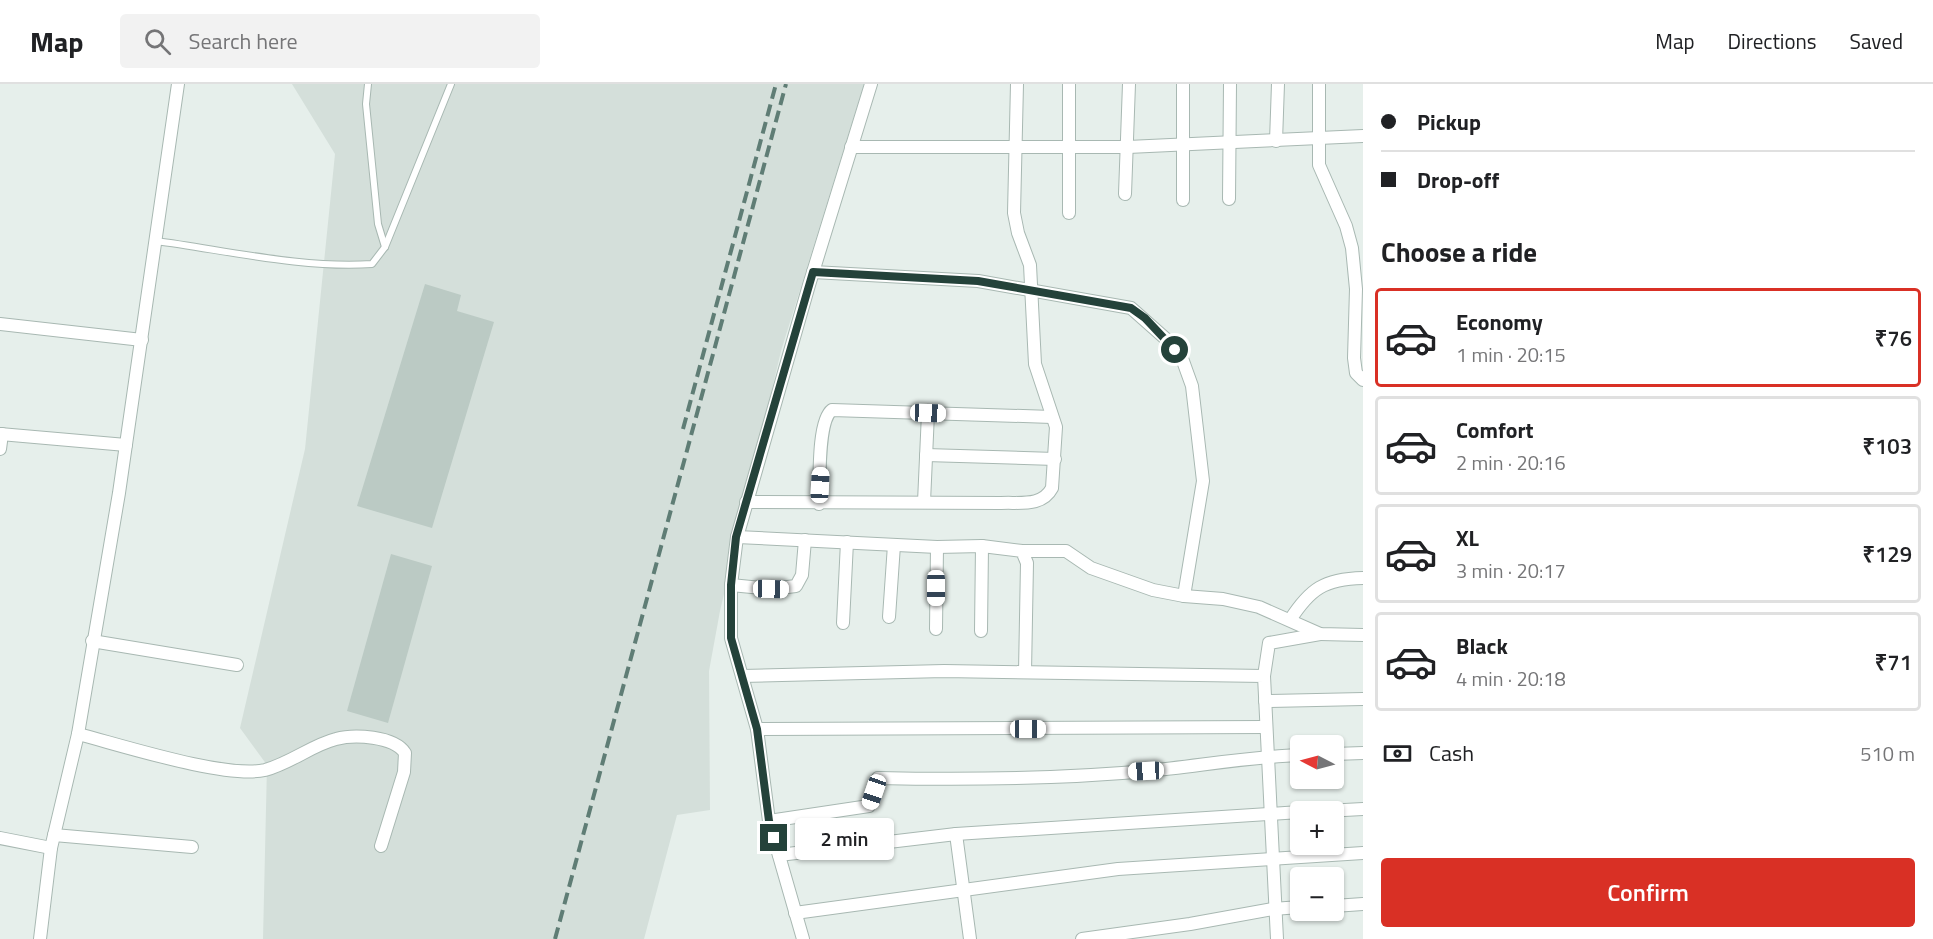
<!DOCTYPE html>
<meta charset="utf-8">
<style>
:root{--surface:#fff;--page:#f2f2f2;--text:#202124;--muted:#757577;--line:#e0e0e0;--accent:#d93025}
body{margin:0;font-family:"Titillium Web",sans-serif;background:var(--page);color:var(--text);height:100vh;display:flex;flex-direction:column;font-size:22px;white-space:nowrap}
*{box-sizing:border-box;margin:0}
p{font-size:20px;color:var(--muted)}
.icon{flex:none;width:33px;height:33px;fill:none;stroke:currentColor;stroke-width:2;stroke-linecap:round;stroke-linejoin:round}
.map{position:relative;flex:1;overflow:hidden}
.details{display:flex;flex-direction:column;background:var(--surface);width:570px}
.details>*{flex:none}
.top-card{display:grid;align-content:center;height:132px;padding:0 18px;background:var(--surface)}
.needle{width:39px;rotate:276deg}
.fabs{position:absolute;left:1290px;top:651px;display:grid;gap:12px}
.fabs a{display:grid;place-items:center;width:54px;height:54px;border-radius:6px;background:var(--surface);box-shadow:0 2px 4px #0004;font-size:30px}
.end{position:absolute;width:27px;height:27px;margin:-14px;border:8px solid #24423a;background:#fff;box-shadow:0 0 0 3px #fff}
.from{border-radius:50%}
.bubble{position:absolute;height:42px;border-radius:6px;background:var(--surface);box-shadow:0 2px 4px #0004;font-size:20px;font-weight:600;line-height:42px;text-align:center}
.car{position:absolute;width:18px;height:36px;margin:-18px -9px;border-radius:8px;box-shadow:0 0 4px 2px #0007;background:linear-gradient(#fff 24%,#345 0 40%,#fff 0 76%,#345 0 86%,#fff 0)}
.top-card b{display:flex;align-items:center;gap:21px;height:57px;font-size:22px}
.top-card b+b{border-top:2px solid var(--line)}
.top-card i{width:15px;height:15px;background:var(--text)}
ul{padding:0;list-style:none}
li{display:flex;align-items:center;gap:18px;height:99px;margin:0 12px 9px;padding:0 6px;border:3px solid var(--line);border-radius:6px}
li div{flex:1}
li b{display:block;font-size:22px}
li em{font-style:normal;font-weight:600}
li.selected{border-color:var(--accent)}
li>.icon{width:54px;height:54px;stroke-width:1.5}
h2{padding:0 18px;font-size:27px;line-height:72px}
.pay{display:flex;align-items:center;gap:15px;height:66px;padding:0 18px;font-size:22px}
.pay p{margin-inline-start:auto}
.primary-button{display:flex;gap:12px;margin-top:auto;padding:12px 18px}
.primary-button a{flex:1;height:69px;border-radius:6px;background:var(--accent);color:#fff;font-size:24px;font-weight:600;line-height:69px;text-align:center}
header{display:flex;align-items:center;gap:36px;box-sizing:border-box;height:84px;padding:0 30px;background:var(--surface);border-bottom:2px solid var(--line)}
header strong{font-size:28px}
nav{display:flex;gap:33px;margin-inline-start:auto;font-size:21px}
.search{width:420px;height:54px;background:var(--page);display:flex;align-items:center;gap:15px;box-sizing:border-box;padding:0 21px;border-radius:6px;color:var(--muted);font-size:22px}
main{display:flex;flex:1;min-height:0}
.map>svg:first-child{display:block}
.built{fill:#d4dfda}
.building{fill:#bbcac4}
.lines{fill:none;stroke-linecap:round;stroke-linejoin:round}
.service-casing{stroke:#a8b8b2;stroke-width:8}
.minor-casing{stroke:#a8b8b2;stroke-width:14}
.service{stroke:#fff;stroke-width:6}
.minor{stroke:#fff;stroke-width:12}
.rail{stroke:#5f7d75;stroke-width:4;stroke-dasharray:12 6;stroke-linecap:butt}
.route{stroke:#24423a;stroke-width:8}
</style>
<header>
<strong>Map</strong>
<div class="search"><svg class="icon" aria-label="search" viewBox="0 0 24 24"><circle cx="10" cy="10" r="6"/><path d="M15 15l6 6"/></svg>Search here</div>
<nav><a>Map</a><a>Directions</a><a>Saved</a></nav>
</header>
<main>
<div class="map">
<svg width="1363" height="855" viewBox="0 0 1363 855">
<rect width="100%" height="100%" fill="#e6efeb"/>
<polygon class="built" points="292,0 864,0 781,267 720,527 709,587 710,726 677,731 644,855 263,855 267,681 240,644 305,365 335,70"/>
<g class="building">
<polygon points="425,200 461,211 457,227 494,238 432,444 357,422"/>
<polygon points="391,470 432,482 388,639 347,627"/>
</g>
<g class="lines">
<defs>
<g id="service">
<polyline points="368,0 366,20 378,140 385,163"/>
<path d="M 156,157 C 224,166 305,185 372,180 L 385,163 L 451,0"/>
</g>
<g id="minor">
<polyline points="1069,0 1069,129"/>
<polyline points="1319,0 1319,81 1346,142 1352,164 1356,205 1354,274 1356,289 1363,296"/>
<polyline points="1276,57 1278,0"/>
<polyline points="851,63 1128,63 1363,52"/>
<polyline points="1125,110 1129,0"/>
<polyline points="1229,115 1230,0"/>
<polyline points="1183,116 1183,0"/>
<polyline points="813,188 978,197 1131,224 1166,255 1183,277 1192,302 1203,397 1184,512"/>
<polyline points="0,240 142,256"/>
<polyline points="0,350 126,361"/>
<polyline points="0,365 2,350"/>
<polyline points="926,371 1055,375"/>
<path d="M 746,418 L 1001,419 C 1020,418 1042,423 1052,404 L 1056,343 L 1035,280 L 1030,181 L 1018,149 L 1014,129 L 1017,0"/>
<polyline points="924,418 928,329"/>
<path d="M 819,420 C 820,400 817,337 832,326 L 1052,333"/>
<polyline points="737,453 937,463 982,462 1022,467 1027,479 1025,588"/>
<polyline points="1022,467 1066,467 1091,484 1153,506 1184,512 1223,515 1259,523 1320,550 1363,551"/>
<polyline points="731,501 771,505 796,502 802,491 805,456"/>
<polyline points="889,533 894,461"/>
<path d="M 1290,536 C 1310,505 1324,495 1363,494"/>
<polyline points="843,539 847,458"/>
<polyline points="936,545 937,463"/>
<polyline points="981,547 982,462"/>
<polyline points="92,557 237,581"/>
<polyline points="742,592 944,587 1264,592 1277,855"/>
<polyline points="1264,592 1269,559 1320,550"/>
<polyline points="1265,617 1363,615"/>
<polyline points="757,645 1266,643"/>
<path d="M 78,650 C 121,661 226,695 265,686 C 291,679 312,661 336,655 C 354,650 394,652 405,669 L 404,688 L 381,762"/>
<polyline points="1334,670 1363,669"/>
<polyline points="1307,728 1363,725"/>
<path d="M 769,737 L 869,722 L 878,694 C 968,696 1058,695 1147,687 C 1198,682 1249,673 1300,671"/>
<polyline points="956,750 970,855"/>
<polyline points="54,751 192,763"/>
<polyline points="0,754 51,764"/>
<polyline points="779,771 956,750 1300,728"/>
<polyline points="1334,822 1363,820"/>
<polyline points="795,829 1118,785 1363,769"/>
<polyline points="40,855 51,764 78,650 119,409 178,0"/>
<polyline points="803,855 769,737 757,645 731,554 731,501 737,453 809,201 871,0"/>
<polyline points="1082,855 1190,840 1273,825 1300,823"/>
</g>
</defs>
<use href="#service" class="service-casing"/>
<use href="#minor" class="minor-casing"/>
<use href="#service" class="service"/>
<use href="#minor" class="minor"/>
<g class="rail">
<polyline points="683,345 776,0"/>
<polyline points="555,855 786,0"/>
</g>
</g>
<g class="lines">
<polyline class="route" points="774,754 769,737 757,645 731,554 731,501 736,453 813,188 978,197 1131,224 1145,234 1175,266"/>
</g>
</svg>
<div class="fabs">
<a><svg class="needle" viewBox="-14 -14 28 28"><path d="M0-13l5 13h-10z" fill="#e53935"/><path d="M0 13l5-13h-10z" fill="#757577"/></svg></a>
<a>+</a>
<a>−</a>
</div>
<i class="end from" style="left:1175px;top:266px"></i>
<i class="end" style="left:774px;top:754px"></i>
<div class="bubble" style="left:795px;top:734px;width:99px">2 min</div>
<i class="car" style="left:928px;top:329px;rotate:92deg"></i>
<i class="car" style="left:820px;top:401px;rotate:3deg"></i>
<i class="car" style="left:936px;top:504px;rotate:180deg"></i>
<i class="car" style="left:771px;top:505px;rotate:91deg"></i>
<i class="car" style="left:1028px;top:645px;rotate:90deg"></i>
<i class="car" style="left:1146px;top:687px;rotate:267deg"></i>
<i class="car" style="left:874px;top:708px;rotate:199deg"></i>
</div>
<section class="details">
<div class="top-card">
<b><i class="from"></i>Pickup</b>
<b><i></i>Drop-off</b>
</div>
<h2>Choose a ride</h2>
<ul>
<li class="selected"><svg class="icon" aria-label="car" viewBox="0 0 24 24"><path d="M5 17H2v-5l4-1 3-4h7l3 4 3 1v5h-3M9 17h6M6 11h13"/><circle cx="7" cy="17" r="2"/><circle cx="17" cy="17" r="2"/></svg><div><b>Economy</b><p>1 min · 20:15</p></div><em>₹76</em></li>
<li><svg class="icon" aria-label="car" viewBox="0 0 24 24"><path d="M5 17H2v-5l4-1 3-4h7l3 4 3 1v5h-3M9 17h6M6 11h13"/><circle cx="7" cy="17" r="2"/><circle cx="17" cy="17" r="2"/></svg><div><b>Comfort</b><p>2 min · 20:16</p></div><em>₹103</em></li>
<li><svg class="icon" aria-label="car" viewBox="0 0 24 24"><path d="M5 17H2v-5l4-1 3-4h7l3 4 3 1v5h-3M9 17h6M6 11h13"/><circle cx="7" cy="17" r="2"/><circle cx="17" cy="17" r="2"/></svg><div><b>XL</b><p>3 min · 20:17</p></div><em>₹129</em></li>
<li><svg class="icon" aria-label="car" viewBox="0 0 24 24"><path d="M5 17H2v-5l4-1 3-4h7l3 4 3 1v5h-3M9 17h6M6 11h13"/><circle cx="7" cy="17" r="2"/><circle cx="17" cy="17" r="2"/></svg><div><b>Black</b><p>4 min · 20:18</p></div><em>₹71</em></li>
</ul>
<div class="pay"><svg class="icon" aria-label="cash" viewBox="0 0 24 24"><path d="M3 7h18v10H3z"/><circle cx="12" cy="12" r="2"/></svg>Cash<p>510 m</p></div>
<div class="primary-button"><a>Confirm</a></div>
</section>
</main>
